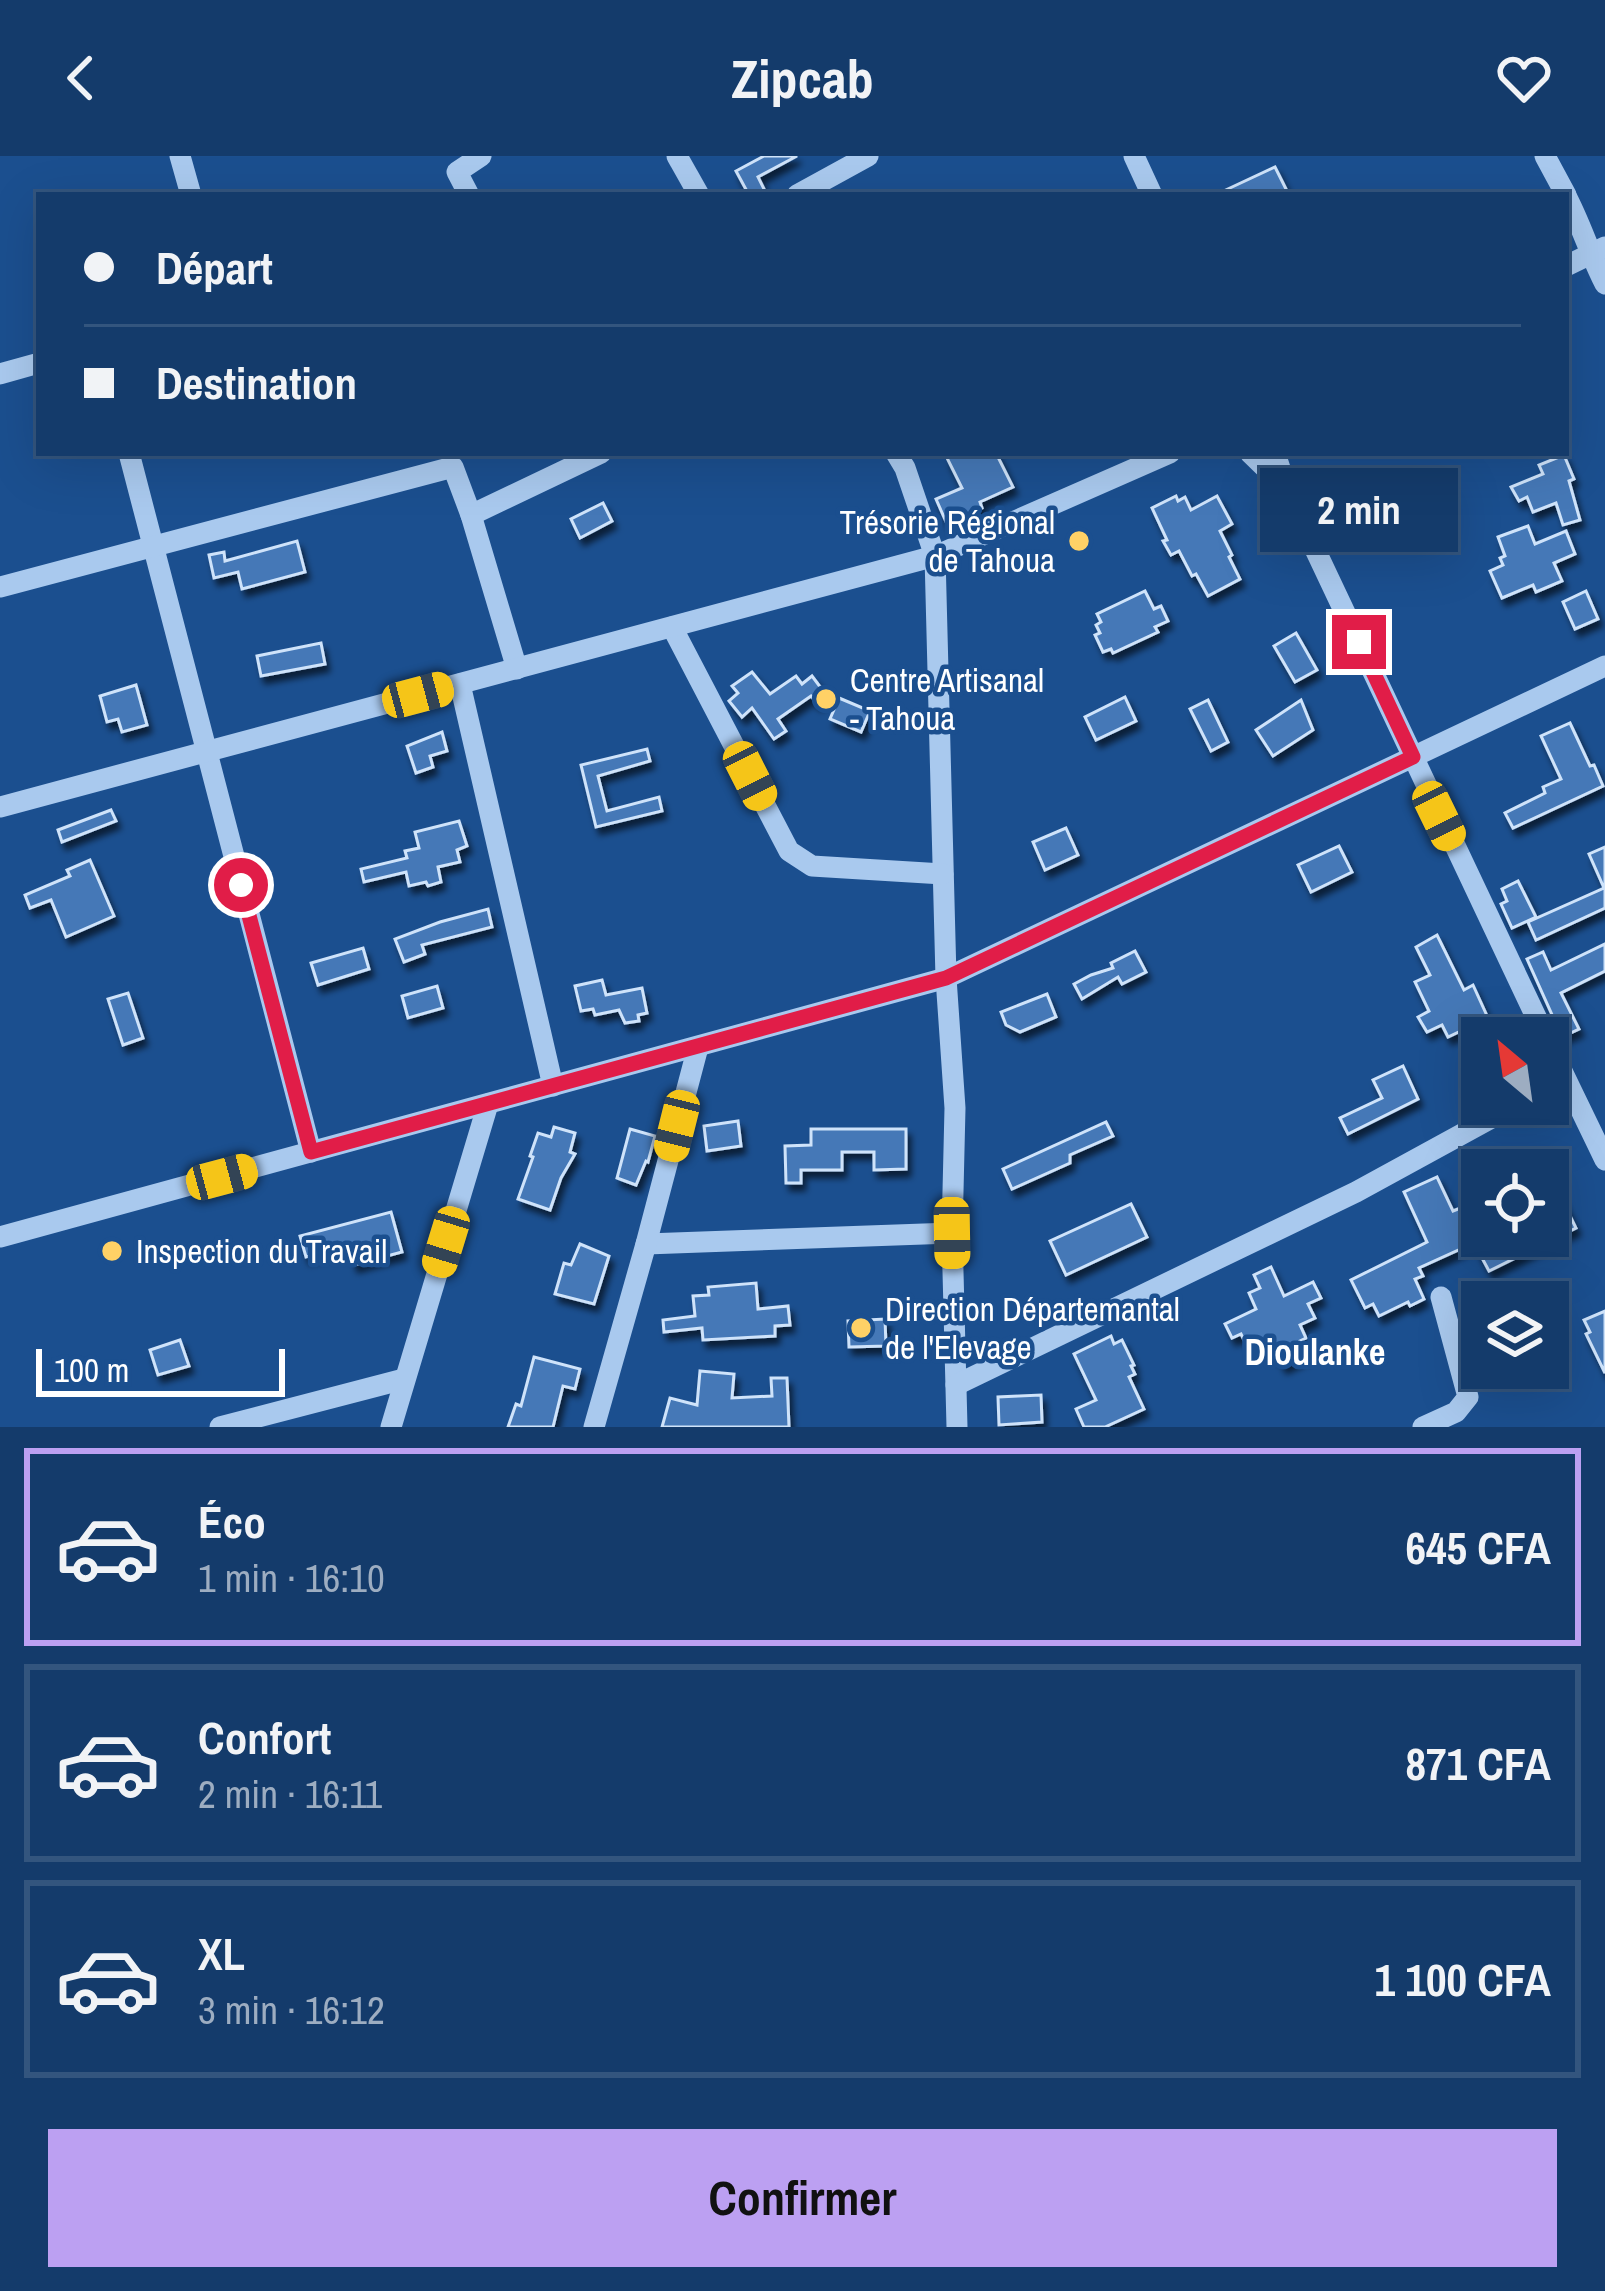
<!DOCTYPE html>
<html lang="fr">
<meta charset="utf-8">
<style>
:root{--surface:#143b6b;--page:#214673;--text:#f1f3f6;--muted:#9dadc1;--line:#33557e;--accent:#bca0f2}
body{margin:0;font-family:"Archivo Narrow",sans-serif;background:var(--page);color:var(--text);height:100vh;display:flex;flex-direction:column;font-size:45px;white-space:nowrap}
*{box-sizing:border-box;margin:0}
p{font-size:39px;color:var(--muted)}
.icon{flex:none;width:66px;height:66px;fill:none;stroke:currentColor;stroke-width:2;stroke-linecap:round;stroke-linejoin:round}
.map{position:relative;height:1271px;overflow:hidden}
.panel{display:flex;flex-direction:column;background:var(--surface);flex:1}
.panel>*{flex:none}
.guide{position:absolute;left:36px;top:36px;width:1533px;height:264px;border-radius:0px;box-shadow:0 12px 48px #0002,0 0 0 3px var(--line);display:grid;align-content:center;height:264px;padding:0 48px;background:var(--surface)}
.needle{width:78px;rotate:331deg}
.tools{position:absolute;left:1461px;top:861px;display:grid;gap:24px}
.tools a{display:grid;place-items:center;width:108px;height:108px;border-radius:0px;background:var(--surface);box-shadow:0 12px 48px #0002,0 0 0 3px var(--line);font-size:60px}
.scale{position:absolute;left:36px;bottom:30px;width:249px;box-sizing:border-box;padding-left:12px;border:6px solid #fff;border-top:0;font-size:33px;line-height:42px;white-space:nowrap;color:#fff;-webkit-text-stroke:9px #1b4f8f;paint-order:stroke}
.end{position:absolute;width:54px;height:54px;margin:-27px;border:15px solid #e11d48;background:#fff;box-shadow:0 0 0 6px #fff}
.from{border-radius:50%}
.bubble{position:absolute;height:84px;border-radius:0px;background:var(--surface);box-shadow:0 12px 48px #0002,0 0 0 3px var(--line);font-size:39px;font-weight:800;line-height:84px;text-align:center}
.car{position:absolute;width:36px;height:72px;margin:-36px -18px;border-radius:15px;box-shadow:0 0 9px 3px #0007;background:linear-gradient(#f5c518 24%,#345 0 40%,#f5c518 0 76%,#345 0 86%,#f5c518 0)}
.guide b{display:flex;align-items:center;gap:42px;height:114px;font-size:45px}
.guide b+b{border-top:3px solid var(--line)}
.guide i{width:30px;height:30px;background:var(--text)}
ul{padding:21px 0 0;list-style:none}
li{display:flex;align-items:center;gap:36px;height:198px;margin:0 24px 18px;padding:0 24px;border:6px solid var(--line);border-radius:0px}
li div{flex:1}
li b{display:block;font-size:45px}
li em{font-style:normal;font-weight:800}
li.selected{border-color:var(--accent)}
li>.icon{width:108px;height:108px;stroke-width:1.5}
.action{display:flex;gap:24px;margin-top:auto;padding:24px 48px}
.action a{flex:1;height:138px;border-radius:0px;background:var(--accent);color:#111;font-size:48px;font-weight:800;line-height:138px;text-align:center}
header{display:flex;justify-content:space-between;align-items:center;height:156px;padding:0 48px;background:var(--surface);font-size:54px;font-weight:800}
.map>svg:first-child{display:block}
.building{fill:#4478b7;stroke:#cfe3fa;stroke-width:3;filter:url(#shadow)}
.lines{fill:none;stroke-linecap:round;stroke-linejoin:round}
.minor{stroke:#a9c9ee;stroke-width:21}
.route{stroke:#e11d48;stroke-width:15}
.poi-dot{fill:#ffd166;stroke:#1b4f8f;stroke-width:4.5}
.labels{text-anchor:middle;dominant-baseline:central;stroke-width:9;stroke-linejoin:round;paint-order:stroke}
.poi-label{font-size:33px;fill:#fff;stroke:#1b4f8f;text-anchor:start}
.neighbourhood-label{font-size:36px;font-weight:bold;fill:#fff;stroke:#1b4f8f}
</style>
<header><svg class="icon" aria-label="back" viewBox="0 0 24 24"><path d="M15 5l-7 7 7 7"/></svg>Zipcab<svg class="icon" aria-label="heart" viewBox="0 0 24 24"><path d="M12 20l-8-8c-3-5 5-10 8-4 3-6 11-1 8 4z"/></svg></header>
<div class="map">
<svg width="1605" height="1271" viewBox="0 0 1605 1271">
<defs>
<filter id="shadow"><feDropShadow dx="4" dy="7" stdDeviation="3" flood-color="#0009"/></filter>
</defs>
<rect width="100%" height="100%" fill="#1b4f8f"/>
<g class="building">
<polygon points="764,0 797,0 758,21 767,39 749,39 736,15"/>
<polygon points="1275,11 1289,39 1215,39"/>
<polygon points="957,297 996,297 1013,331 980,346 982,352 947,368 936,343 962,332 947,302"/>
<polygon points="1564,299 1574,323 1569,325 1580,364 1563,369 1556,347 1533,356 1527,341 1519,345 1511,331 1543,318 1539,309"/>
<polygon points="1176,340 1178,345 1185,341 1191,354 1217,340 1232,368 1220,375 1232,399 1229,401 1240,423 1208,440 1196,418 1192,420 1179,395 1171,399 1163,385 1167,384 1152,352"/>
<polygon points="603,347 612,365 580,382 571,363"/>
<polygon points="1528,370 1535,388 1566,375 1575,398 1554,407 1562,425 1536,436 1533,429 1502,442 1490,415 1503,409 1500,402 1505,400 1498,381"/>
<polygon points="297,385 305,416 242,433 238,416 214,422 209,399 224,396 225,405"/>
<polygon points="1145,435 1154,453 1161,450 1168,465 1155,471 1158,476 1113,497 1111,493 1103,496 1095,479 1100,477 1096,469 1101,466 1097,458"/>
<polygon points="1586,435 1598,463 1575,473 1563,446"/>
<polygon points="1296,477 1317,514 1295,526 1274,490"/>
<polygon points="321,487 325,508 261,520 257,500"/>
<polygon points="752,516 770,538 796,520 802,528 812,520 827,540 817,547 811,540 778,563 786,575 774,583 752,552 742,561 729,545 738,537 732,530"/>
<polygon points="136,529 147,569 122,576 118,563 107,566 100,540"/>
<polygon points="1125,541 1136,565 1096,584 1085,561"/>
<polygon points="839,542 870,555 861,576 830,563"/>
<polygon points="1208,544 1228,586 1211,595 1190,553"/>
<polygon points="1301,544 1313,574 1273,600 1256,574"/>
<polygon points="1570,567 1590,610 1594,609 1603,630 1513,672 1505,657 1545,637 1543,631 1561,623 1541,580"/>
<polygon points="442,576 447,595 430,600 433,611 416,617 407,590"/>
<polygon points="647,593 650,605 598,620 607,655 659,641 662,655 596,671 581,609"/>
<polygon points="111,654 116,665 62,686 58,674"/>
<polygon points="459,665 467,690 457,694 460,706 438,711 441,726 428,730 426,726 409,730 406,716 364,726 361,713 407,702 405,695 419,692 415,676"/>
<polygon points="1066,672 1078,699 1045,714 1033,686"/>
<polygon points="1339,690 1352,716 1311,736 1298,709"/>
<polygon points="1605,691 1605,752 1536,784 1528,766 1604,732 1589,698"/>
<polygon points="90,704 114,760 66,781 51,744 30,752 25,739 70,720 67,714"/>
<polygon points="1518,725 1536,761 1512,772 1501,748 1507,745 1502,733"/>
<polygon points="488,753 492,771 422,789 425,798 404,806 395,783 440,766"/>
<polygon points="1437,779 1464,834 1473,829 1488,862 1448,881 1442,869 1427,876 1418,861 1429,855 1415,826 1430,819 1416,791"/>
<polygon points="1605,788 1605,815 1561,837 1579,873 1562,881 1527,803 1543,796 1551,814"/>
<polygon points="363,792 369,813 318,829 311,807"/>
<polygon points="1135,795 1146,816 1122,828 1118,821 1082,843 1074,828 1091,819 1113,812 1111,807"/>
<polygon points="602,824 606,839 642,832 647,857 638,859 639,865 625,867 619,854 595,859 593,853 581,855 575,830"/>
<polygon points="437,830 443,852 408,862 402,840"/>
<polygon points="128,837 143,882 123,889 108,843"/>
<polygon points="1047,838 1056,861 1020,876 1006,869 1001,856"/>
<polygon points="1403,910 1418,943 1348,978 1340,962 1382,942 1373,924"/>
<polygon points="738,965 741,990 707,995 704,970"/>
<polygon points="1106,966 1113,980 1070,999 1070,1007 1012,1033 1003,1013"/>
<polygon points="554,971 575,977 570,996 575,998 561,1022 550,1054 518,1043 533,1001 530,1000 538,977 551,981"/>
<polygon points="630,973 655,980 648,1006 646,1005 636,1029 617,1022"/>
<polygon points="811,973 906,973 906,1013 874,1014 874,996 842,996 842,1014 801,1014 801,1027 786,1027 785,990 811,989"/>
<polygon points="1548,1015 1576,1072 1489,1115 1474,1087 1419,1112 1423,1120 1415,1123 1424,1143 1410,1150 1408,1146 1379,1160 1373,1148 1365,1152 1351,1124 1427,1086 1404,1036 1437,1021 1453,1055 1463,1051 1472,1070 1482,1065 1482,1080 1548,1080"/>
<polygon points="1131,1048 1147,1081 1066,1119 1050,1085"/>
<polygon points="391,1056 402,1096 354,1109 349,1089 306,1101 300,1080"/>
<polygon points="580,1088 609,1100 594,1148 555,1138 564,1107 571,1109"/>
<polygon points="1271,1111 1284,1140 1313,1126 1321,1142 1308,1148 1315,1162 1300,1169 1306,1182 1300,1185 1306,1199 1283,1210 1276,1197 1272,1199 1262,1183 1247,1190 1241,1178 1232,1182 1225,1168 1256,1153 1249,1137 1260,1132 1254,1119"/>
<polygon points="756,1127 758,1153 788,1150 790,1169 775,1170 775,1180 703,1184 702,1172 664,1176 663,1164 695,1160 693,1140 709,1139 708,1131"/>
<polygon points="1605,1155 1605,1217 1586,1178 1590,1176 1584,1164"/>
<polygon points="885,1163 886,1190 849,1191 848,1165"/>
<polygon points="1111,1180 1114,1188 1122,1184 1134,1209 1131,1210 1135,1218 1129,1221 1144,1253 1105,1271 1084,1271 1076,1253 1096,1244 1074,1198"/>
<polygon points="180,1184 189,1210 158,1219 150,1194"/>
<polygon points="534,1201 580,1213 575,1233 563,1230 553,1271 508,1271 516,1248 521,1250"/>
<polygon points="700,1215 734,1218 732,1242 772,1240 771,1222 787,1222 789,1271 662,1271 670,1242 697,1249"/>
<polygon points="1041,1239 1042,1266 999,1269 998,1241"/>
</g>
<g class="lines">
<g class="minor">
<polyline points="180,0 191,39"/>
<polyline points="677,0 699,39"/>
<polyline points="1134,0 1152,39"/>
<polyline points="1545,0 1566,39"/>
<polyline points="469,39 457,16 481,0"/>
<polyline points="797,39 868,0"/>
<path d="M 1566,40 C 1581,68 1590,99 1605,128"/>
<polyline points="1566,110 1605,91"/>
<polyline points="0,218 39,207"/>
<polyline points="129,297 311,996"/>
<polyline points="896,297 905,312 935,400 946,822 955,952 952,1077 957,1271"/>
<polyline points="1250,297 1283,329"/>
<polyline points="1275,297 1287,334 1546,882"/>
<polyline points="471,359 601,297"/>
<polyline points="0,431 453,311 471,359 517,513"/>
<polyline points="672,471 789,695 812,710 943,718"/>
<polyline points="460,528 553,930"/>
<polyline points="0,651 935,400 1170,297"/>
<polyline points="1548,886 1605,1004"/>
<polyline points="0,1081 946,822 1605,510"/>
<polyline points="646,1088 952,1077"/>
<polyline points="956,1229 1356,1036 1517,948"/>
<polyline points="220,1271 404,1223"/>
<polyline points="391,1271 488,948"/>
<polyline points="594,1271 646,1088 698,891"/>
<polyline points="1423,1271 1456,1256 1468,1241 1441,1141"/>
</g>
</g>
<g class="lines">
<polyline class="route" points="241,729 311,996 946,822 1413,601 1359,486"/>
</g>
<g class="poi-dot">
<circle cx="1079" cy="385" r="12"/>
<circle cx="826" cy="543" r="12"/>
<circle cx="112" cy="1095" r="12"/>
<circle cx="861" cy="1172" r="12"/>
</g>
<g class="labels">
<g class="poi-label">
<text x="1055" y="366" text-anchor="end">Trésorie Régional<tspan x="1055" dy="38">de Tahoua</tspan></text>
<text x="850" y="524">Centre Artisanal<tspan x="850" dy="38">- Tahoua</tspan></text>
<text x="136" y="1095">Inspection du Travail</text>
<text x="885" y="1153">Direction Départemantal<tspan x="885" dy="38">de l'Elevage</tspan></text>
</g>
<g class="neighbourhood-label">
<text x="1315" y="1196">Dioulanke</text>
</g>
</g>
</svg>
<div class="tools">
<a><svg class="needle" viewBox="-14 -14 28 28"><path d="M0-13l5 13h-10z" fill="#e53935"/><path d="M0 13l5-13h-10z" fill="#9dadc1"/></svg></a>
<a><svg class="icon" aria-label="locate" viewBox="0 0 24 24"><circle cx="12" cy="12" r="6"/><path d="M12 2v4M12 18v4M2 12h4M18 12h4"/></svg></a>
<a><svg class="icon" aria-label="layers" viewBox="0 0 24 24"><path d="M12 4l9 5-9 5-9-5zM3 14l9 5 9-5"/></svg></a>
</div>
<div class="scale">100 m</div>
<i class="end from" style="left:241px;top:729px"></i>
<i class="end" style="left:1359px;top:486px"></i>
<div class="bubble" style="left:1260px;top:312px;width:198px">2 min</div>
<i class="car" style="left:418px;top:539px;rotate:75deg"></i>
<i class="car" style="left:750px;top:620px;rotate:153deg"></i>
<i class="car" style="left:1439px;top:660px;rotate:154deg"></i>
<i class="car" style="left:677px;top:970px;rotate:194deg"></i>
<i class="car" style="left:222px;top:1021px;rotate:75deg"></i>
<i class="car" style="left:952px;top:1077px;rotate:179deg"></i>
<i class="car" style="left:446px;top:1086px;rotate:197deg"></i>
<div class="guide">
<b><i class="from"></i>Départ</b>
<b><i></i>Destination</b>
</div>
</div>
<section class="panel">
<ul>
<li class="selected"><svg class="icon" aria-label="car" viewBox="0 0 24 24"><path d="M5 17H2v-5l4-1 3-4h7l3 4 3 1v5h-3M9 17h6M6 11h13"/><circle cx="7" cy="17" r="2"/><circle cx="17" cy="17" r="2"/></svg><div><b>Éco</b><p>1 min · 16:10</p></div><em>645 CFA</em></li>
<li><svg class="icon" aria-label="car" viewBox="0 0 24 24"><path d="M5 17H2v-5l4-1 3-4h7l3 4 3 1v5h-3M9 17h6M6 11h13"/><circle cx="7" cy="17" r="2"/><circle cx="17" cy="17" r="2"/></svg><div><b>Confort</b><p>2 min · 16:11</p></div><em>871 CFA</em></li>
<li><svg class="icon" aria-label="car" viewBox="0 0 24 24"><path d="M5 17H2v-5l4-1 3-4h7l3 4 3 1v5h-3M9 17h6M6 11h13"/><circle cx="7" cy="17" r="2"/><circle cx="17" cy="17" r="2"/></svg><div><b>XL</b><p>3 min · 16:12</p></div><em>1 100 CFA</em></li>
</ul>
<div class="action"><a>Confirmer</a></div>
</section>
